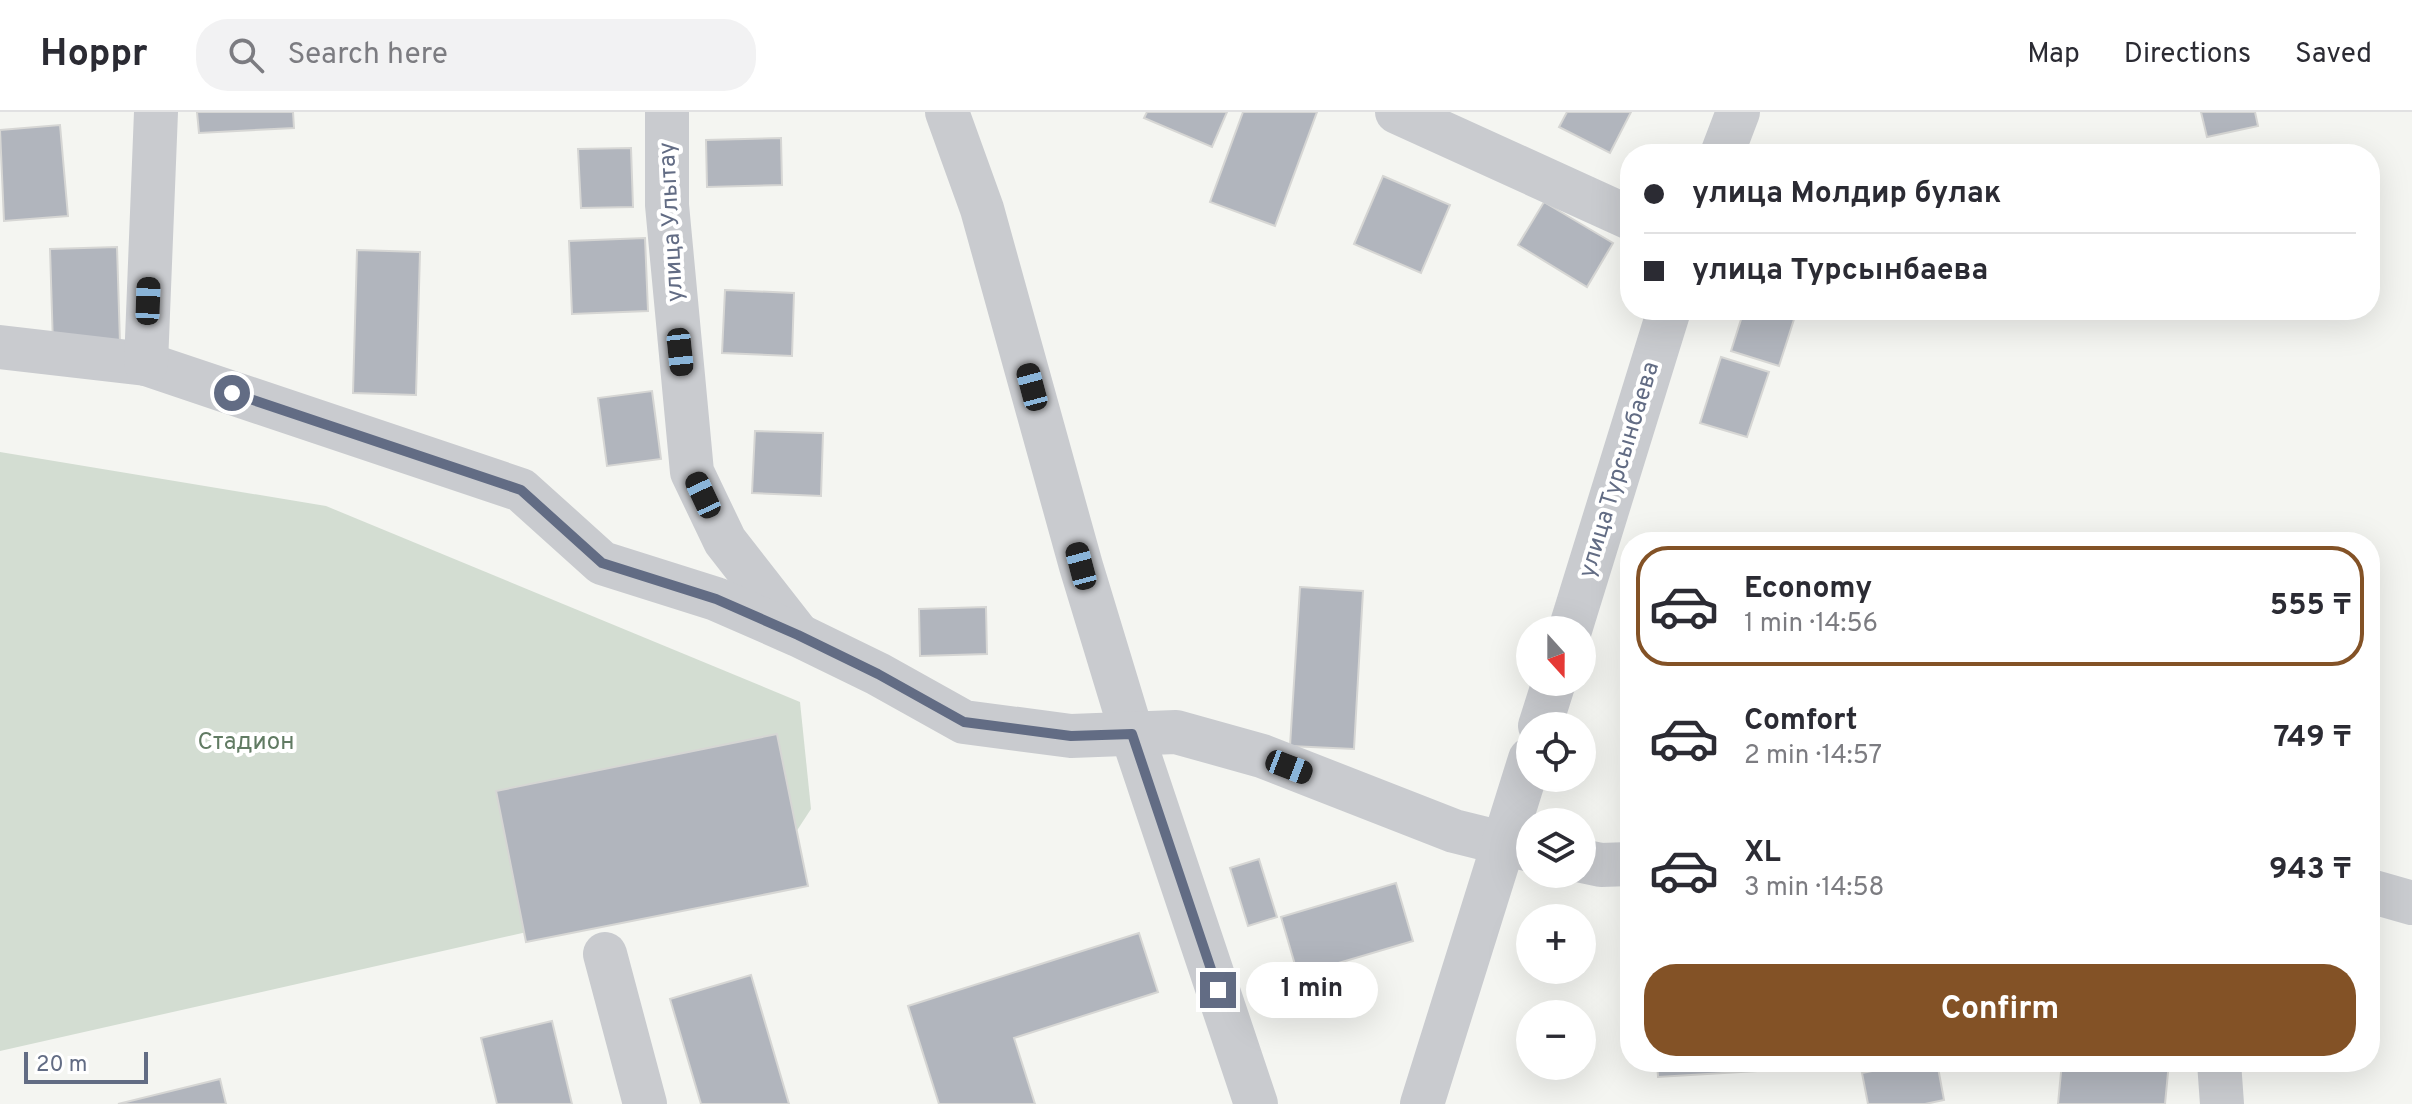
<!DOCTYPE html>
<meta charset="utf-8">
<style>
:root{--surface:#fff;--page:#f2f2f3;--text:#2b2b33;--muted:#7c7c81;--line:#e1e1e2;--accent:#835226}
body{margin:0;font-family:Overpass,sans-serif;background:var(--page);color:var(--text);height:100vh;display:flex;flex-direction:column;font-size:30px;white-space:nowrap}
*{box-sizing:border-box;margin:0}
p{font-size:26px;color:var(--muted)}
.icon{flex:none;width:44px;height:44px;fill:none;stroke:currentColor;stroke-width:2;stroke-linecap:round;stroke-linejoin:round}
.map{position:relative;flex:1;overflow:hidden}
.details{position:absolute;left:1620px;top:420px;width:760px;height:540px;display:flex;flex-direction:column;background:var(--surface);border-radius:32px;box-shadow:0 8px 32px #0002}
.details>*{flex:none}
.guide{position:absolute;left:1620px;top:32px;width:760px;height:176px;border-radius:32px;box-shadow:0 8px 32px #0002;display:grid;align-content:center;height:176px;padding:0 24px;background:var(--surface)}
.needle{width:52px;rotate:159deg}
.fabs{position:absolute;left:1516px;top:504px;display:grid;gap:16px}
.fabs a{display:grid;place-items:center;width:80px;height:80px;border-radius:50%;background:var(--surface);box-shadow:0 8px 32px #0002;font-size:40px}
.scale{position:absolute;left:24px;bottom:20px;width:124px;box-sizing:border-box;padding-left:8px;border:4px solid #626c84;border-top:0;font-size:22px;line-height:28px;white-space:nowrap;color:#626c84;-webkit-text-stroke:6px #fff;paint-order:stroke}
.end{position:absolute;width:36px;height:36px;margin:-18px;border:10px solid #626c84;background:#fff;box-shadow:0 0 0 4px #fff}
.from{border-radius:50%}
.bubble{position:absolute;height:56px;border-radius:28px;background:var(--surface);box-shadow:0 8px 32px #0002;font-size:26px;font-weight:700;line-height:56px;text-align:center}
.car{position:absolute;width:24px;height:48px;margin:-24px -12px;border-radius:10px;box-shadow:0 0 6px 2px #0007;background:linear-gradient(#222 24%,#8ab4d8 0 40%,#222 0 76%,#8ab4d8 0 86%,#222 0)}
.guide b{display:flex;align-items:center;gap:28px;height:76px;font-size:30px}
.guide b+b{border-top:2px solid var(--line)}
.guide i{width:20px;height:20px;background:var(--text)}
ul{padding:14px 0 0;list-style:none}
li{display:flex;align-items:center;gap:24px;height:120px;margin:0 16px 12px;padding:0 8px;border:4px solid transparent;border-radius:32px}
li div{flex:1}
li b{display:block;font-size:30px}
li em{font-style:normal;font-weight:700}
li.current{border-color:var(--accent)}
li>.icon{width:72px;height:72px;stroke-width:1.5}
.primary-button{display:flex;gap:16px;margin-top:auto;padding:16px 24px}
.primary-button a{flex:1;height:92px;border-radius:32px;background:var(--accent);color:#fff;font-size:32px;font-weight:700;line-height:92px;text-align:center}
header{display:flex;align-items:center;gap:48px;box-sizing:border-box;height:112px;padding:0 40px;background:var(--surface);border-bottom:2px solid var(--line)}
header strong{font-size:38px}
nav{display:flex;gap:44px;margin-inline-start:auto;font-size:28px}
.search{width:560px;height:72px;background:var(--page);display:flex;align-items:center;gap:20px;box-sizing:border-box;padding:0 28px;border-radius:32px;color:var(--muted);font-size:30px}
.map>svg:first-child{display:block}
.green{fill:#d3ddd2}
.building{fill:#b1b5bd;stroke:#d6d6d4;stroke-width:2}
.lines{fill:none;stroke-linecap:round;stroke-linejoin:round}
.minor{stroke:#c9cbcf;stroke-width:44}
.tertiary{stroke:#c9cbcf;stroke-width:44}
.route{stroke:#626c84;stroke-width:10}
.labels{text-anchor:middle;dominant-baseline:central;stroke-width:8;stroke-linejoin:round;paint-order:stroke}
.street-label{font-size:24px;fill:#626c84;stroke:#fff}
.park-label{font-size:24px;fill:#617b63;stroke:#fff}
</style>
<header>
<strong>Hoppr</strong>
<div class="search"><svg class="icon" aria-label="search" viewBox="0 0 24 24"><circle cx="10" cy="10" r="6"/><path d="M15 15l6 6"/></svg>Search here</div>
<nav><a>Map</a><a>Directions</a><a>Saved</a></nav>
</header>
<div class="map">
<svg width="2412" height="992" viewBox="0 0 2412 992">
<rect width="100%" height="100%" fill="#f4f5f1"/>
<polygon class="green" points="0,340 326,394 800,590 811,697 766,766 0,939"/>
<g class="building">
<polygon points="197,0 293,0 294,16 199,21"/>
<polygon points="1147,0 1227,0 1212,35 1144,6"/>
<polygon points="1243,0 1317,0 1275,114 1210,90"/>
<polygon points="1567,0 1631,0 1610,41 1559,15"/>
<polygon points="2201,0 2255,0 2258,14 2207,25"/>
<polygon points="60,13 68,104 4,109 0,18"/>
<polygon points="781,26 782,73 707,75 706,28"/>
<polygon points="631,36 633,95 581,96 578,37"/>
<polygon points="1383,64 1450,93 1421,161 1354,132"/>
<polygon points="1544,90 1613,131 1587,175 1518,133"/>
<polygon points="645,126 648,199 572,202 569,129"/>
<polygon points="117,135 120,231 53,233 50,137"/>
<polygon points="357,138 420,140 416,283 353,281"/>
<polygon points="725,178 794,181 792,244 722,241"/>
<polygon points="1744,198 1797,198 1779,254 1731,239"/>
<polygon points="1721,245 1769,260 1747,325 1700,311"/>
<polygon points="652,279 661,347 607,354 598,286"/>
<polygon points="755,319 823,321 821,384 752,381"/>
<polygon points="1300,475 1363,479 1354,637 1290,634"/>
<polygon points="986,495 987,542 920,544 919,497"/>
<polygon points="777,622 808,774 526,830 496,679"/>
<polygon points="1259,747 1277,805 1248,814 1230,756"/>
<polygon points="1396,771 1413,829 1298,863 1281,805"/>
<polygon points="1139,821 1158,880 1014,926 1035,992 939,992 908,894"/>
<polygon points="751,863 789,992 701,992 670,887"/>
<polygon points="552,909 572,992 497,992 481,926"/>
<polygon points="1657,950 1757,950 1757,959 1658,965"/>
<polygon points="1917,950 1937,950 1944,988 1925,992 1868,992 1862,961"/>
<polygon points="2062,950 2169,950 2165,992 2058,992"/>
<polygon points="220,967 226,992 118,992"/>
</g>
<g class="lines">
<g class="minor">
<polyline points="667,0 667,93 692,360 725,429 796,520"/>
<polyline points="947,0 982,97 1081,454 1132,622 1256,992"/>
<polyline points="1397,0 1630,106"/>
<polyline points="0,235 146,252 521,378 602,451 716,487 798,523 878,562 964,610 1071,624 1176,620 1262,644 1454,719 1530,738"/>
<polyline points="146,252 156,0"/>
<polyline points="1582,749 1601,753 1630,752"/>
<polyline points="2370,779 2412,791"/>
<polyline points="605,842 645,992"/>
<polyline points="2219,950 2222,992"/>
</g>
<g class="tertiary">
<polyline points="1722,42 1738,0"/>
<polyline points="1570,518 1669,198"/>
<polyline points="1540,614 1554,570"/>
<polyline points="1422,992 1530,647"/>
</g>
</g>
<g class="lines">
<polyline class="route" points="232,281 521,378 602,451 716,487 798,523 878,562 964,610 1071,624 1132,622 1218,878"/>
</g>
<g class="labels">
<g class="street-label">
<text transform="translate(672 110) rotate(-93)">улица Улытау</text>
<text transform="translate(1620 358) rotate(-73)">улица Турсынбаева</text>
</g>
<g class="park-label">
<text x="246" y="631">Стадион</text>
</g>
</g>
</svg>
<div class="fabs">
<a><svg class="needle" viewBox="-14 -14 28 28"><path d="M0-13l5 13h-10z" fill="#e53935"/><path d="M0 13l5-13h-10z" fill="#7c7c81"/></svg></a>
<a><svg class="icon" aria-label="locate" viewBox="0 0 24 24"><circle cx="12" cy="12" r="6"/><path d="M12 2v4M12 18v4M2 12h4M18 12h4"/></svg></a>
<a><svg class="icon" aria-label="layers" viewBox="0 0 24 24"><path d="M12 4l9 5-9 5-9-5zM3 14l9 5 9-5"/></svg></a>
<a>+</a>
<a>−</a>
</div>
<div class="scale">20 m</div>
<i class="end from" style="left:232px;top:281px"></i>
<i class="end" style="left:1218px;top:878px"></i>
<div class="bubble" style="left:1246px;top:850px;width:132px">1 min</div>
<i class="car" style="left:148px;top:189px;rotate:2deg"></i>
<i class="car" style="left:680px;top:240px;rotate:174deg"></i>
<i class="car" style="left:1032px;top:275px;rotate:345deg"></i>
<i class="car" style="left:703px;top:383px;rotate:335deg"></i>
<i class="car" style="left:1081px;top:454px;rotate:345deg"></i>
<i class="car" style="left:1289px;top:655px;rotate:111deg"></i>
<div class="guide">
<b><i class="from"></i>улица Молдир булак</b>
<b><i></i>улица Турсынбаева</b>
</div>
<section class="details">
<ul>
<li class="current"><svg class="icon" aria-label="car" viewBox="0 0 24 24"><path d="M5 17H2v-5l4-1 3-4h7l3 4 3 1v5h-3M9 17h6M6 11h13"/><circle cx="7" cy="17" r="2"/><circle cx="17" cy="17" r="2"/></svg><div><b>Economy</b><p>1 min · 14:56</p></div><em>555 ₸</em></li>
<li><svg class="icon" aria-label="car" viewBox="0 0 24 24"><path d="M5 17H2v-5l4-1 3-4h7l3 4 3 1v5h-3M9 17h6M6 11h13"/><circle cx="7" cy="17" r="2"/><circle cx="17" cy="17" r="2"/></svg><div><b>Comfort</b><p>2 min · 14:57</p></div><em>749 ₸</em></li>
<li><svg class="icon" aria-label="car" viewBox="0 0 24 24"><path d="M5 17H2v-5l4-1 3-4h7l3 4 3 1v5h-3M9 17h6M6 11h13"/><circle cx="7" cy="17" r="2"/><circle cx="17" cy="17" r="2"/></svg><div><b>XL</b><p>3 min · 14:58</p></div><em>943 ₸</em></li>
</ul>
<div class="primary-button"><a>Confirm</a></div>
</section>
</div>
